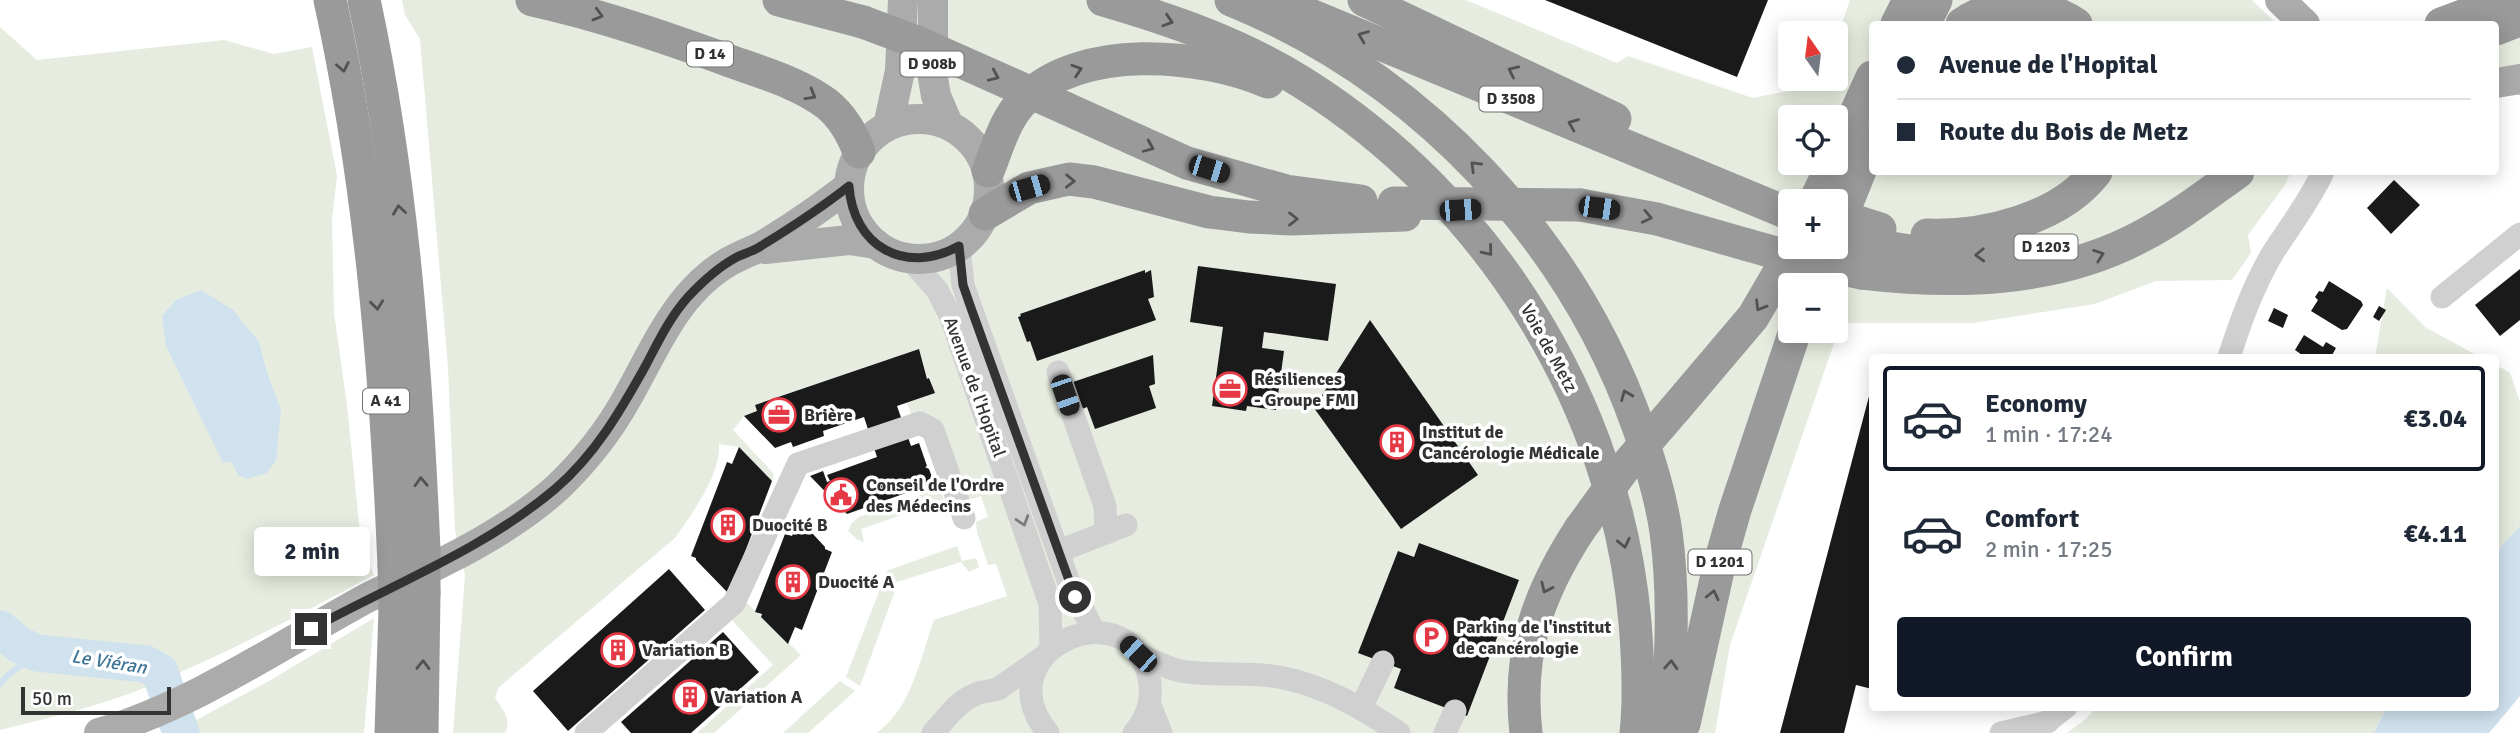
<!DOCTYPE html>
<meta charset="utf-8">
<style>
:root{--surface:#fff;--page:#f6f6f7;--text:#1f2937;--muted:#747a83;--line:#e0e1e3;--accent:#111827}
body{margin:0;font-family:Signika,sans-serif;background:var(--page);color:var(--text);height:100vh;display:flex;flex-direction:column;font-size:26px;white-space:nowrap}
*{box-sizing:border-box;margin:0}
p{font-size:23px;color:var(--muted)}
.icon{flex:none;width:38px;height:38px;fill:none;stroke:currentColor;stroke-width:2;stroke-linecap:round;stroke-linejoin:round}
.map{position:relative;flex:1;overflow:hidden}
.drawer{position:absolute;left:1869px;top:354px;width:630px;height:357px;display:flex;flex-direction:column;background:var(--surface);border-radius:7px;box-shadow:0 4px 18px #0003}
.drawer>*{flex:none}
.top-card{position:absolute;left:1869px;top:21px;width:630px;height:154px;border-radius:7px;box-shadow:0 4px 18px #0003;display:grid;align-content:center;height:154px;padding:0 28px;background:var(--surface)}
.needle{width:46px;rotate:346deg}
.buttons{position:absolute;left:1778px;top:21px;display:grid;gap:14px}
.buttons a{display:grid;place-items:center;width:70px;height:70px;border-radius:7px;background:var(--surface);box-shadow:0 4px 18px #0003;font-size:35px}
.scale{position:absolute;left:21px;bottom:18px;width:150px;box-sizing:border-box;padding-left:7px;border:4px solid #333;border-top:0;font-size:19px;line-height:24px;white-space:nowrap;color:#333;-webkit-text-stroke:5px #fff;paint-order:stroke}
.end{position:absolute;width:32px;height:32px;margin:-16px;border:9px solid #333;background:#fff;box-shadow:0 0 0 4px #fff}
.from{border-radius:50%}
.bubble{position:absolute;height:49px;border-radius:7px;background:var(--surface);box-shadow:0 4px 18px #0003;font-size:23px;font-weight:700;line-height:49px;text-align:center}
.car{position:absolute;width:21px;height:42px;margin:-21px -10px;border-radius:9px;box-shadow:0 0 5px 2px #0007;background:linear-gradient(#222 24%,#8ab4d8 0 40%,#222 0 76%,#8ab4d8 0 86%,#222 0)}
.top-card b{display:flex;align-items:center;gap:24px;height:66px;font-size:26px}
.top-card b+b{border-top:2px solid var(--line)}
.top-card i{width:18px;height:18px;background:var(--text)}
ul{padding:12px 0 0;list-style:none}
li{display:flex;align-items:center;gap:21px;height:105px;margin:0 14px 10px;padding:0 14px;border:4px solid transparent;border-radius:7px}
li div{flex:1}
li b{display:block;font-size:26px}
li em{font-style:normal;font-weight:700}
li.active{border-color:var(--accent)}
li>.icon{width:63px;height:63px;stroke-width:1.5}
.primary-button{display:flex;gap:14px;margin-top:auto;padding:14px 28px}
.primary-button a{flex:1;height:80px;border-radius:7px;background:var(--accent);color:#fff;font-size:28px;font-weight:700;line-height:80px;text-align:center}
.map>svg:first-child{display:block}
.green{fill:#e6ecdf;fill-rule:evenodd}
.water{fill:#cfe2ee}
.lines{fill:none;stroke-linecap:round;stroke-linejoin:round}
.stream{stroke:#cfe2ee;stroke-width:6}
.river{stroke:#cfe2ee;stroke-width:37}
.building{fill:#1a1a1a}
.minor{stroke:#d0d0d0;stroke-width:23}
.major{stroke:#ababab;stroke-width:30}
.highway{stroke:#9a9a9a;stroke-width:33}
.highway-bridge{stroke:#9a9a9a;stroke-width:33}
.oneway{stroke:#525252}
.oneway2{stroke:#7a7a7a}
.route{stroke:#333;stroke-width:9}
.labels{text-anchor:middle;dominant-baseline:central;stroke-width:7;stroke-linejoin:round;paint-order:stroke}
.shield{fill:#fff;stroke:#707070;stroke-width:2}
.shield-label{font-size:16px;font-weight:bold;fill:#333}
.street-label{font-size:18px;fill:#333;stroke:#fff}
.poi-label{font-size:18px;font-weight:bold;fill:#333;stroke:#fff;text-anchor:start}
.water-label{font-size:19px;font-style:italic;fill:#3f7597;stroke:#fff}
</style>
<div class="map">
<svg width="2520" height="733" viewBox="0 0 2520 733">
<rect width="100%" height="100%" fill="#fff"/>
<g class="green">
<path d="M 402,0 L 1466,0 L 1617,63 L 1628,56 L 1753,98 L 1793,90 L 1804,79 L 1836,79 L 1836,40 L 1850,0 L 2252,0 L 2277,24 L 1872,24 L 1872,172 L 2291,172 L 2285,185 L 2248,235 L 2251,253 L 2232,280 L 2156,281 L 2095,304 L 1973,323 L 1841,323 L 1730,645 L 1715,733 L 877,733 C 912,707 920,659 934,620 L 1007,596 L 996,564 L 988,565 L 977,532 L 976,522 L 988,517 L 981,496 L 972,499 L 967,497 L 911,414 L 907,403 L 934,393 L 930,378 L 927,379 L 919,349 L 755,405 L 757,411 L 744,416 L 733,430 L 774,474 L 772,481 L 739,447 L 719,444 C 721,474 692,514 675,538 L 499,687 L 495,697 C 501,709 513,718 505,733 L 453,733 L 465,575 L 455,531 L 448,368 L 420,39 L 405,15 ZM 1790,117 L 1836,117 L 1836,163 L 1790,163 ZM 1790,201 L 1836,201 L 1836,247 L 1790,247 ZM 1790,285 L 1836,285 L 1836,331 L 1790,331 Z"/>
<path d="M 0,27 L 37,60 L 224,40 L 274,54 L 312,47 L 337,176 L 332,219 L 334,313 L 347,405 L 361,543 L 374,575 C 297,616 220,657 139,690 C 94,707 46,719 0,730 Z"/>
<polygon points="2520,35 2520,96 2496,82 2496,44"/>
<polygon points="2387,288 2425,327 2480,357 2375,357"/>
<polygon points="2496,365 2510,373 2520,402 2520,526 2496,552"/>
<polygon points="940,488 948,513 941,515 937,503 861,529 864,542 858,540 848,531 851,524 859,517"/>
<polygon points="957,546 962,561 976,558 979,567 969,572 961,562 897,582 886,571"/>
<polygon points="884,579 895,591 860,686 846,677"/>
<polygon points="747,603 801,655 714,733 697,733 773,665 730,618"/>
<polygon points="374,618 364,733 172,733 269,681"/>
<polygon points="840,681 855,691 808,733 783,733"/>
<polygon points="2097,707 2387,707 2374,733 2067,733 2086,719"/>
</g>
<g class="water">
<polygon points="201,290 233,310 259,342 267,373 281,410 276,460 267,473 247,479 238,475 231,461 223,463 166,346 162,316 176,300"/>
<polygon points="2520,526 2520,696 2489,733 2374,733 2387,707 2496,707 2496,552"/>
</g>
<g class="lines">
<polyline class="stream" points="0,684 7,676 37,653"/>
<polyline class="river" points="0,629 20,645 37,653 146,664 160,672 181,733"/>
</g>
<g class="building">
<polygon points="1545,0 1768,0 1737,77"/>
<polygon points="2394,180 2420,205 2391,234 2367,208"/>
<polygon points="1198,266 1336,284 1328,341 1264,332 1262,348 1284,351 1276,410 1247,406 1246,411 1212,406 1223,327 1190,322"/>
<polygon points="2520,269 2520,320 2500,336 2475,305"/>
<polygon points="1145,270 1145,273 1151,270 1154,297 1148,299 1156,320 1037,361 1030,341 1027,342 1018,317 1021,316 1020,314"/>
<polygon points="2329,281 2361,301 2363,305 2347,329 2342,330 2311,311 2318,300 2315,297 2319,291 2323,292"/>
<polygon points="2379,306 2386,310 2379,321 2373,317"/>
<polygon points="2274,308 2288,315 2283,328 2268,321"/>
<polygon points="1370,320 1478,475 1401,529 1314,408"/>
<polygon points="2304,335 2323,347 2326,342 2336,348 2331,357 2305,357 2295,350"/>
<polygon points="919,349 927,379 929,378 935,393 897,406 911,446 919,443 927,466 925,467 929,469 934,483 847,514 810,476 823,471 827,482 830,481 827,475 877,457 864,417 823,431 824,436 793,447 791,442 775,448 744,416 757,411 755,405"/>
<polygon points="1153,355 1155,384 1149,386 1156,408 1095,429 1087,407 1082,409 1073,382"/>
<polygon points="1872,385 1872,689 1856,685 1844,733 1780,733"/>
<polygon points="739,447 772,481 729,594 696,560 696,558 691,556 727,462 732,464"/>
<polygon points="799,519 825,547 825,549 832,552 802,630 795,627 788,644 761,617 762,614 755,612 785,534 792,536"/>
<polygon points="1419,543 1519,580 1467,716 1394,688 1401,669 1358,653 1398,551 1414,557"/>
<polygon points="669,569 705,610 568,731 533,691"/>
<polygon points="723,632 759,672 691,733 631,733 621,722"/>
</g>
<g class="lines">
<g class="minor">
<polyline points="959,246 963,285 971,308 1068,580 1094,632"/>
<polyline points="909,258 937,290 950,315 1050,604 1051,648"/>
<polyline points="2442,297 2520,234"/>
<path d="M 2229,357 C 2241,320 2254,284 2274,251 C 2291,225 2310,200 2323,172"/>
<polyline points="1058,372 1105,506 1106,533"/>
<polyline points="1059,551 1126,525"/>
<path d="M 1138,654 C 1153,660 1172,671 1188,672 C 1218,676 1249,672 1279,677 C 1325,686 1361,707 1399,733"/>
<polyline points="1150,705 1161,733"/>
<polyline points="1361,708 1383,662"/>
<polyline points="2035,731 2066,707"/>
<polyline points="586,733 734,603 798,464 920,423 933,430 964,518"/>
<polyline points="933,733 955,708 966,699 978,693 998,689 1042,658"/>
<path d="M 1048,733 C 983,653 1122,587 1148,673 C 1154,696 1149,715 1134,733"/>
<polyline points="1445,733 1455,711"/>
<polyline points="2001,733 2048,722"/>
</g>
<g class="major">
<polyline points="933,0 933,78 936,96 948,124"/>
<polyline points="2280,0 2305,24"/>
<polyline points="2496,83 2520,79"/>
<circle cx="919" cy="189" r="70"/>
<polyline points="888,126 900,71 903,0"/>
<polyline points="765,249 849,240 876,244"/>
<path d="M 99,733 C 194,705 280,645 367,598 C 392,585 418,575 443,562 C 483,542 525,517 558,487 C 585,461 608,432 626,400 C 645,367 661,330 685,300 C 699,283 718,266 738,257 C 746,253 754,250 762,246 C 793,227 821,208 849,186"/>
</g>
<g class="highway">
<path d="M 330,0 C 371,186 386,376 394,566"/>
<path d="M 364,0 C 403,181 416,365 424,550"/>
<path d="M 532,0 C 600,15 664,37 730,61 C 763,73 799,83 827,104 C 843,117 852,133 859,152"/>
<polyline points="779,0 863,22"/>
<path d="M 1103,0 C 1172,20 1241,44 1303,83 C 1488,199 1616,403 1635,622 C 1638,659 1640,696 1636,733"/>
<path d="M 1231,0 C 1420,77 1572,237 1639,429 C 1650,463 1661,497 1666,532 C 1675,599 1671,666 1665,733"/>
<polyline points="1364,0 1615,119"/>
<polyline points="1279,2 1790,214"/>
<polyline points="1897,24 1909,0"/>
<polyline points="1924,24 1936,0"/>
<path d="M 1962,24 C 1996,0 2041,1 2076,24"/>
<polyline points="2441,24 2505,0"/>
<polyline points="2496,29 2520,20"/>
<polyline points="1065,108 1187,163 1286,191 1361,201"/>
<polyline points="1836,157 1872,77"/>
<path d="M 988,171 C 998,147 1005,118 1024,100 C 1080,43 1200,53 1268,82"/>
<polyline points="1815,201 1833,163"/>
<polyline points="1580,205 1657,219 1748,245"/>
<polyline points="985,214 1029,188 1069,179 1094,182 1209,212 1249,217 1291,219 1405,215"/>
<polyline points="1836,230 1872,141"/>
<path d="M 1836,233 C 1891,253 1952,258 2011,253"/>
<path d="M 1927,235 C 1984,237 2060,219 2096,172"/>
<path d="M 1862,273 C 1955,284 2055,282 2140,237 C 2175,219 2206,195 2238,172"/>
<polyline points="1675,409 1753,317 1794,247"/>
<polyline points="1684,724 1719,566 1735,510 1795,331"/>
<polyline points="391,733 395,609"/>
<polyline points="422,733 424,593"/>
<path d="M 1526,733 C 1517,653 1537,595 1580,529"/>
</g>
<g class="highway-bridge">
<polyline points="863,22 919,43 1065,108"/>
<polyline points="1394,203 1580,205"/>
<polyline points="1836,215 1880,229"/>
<polyline points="1748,245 1804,261 1862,273"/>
<polyline points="1580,529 1625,467 1675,409"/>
<polyline points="394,566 395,609"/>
<polyline points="424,593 424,550"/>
</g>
</g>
<defs><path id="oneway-chevron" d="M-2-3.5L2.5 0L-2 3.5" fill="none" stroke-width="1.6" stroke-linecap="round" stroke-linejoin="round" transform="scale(1.75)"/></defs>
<g class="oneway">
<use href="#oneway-chevron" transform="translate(598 15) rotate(16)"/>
<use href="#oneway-chevron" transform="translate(1168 21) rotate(18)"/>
<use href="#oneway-chevron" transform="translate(1363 36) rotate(-158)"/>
<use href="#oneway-chevron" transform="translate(343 67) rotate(79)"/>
<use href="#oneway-chevron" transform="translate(1077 70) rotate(-18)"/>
<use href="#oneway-chevron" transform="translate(1513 71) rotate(-155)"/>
<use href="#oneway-chevron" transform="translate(994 76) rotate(24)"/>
<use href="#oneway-chevron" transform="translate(811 95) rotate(30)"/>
<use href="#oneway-chevron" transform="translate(1573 124) rotate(-158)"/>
<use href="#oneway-chevron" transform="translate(1149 147) rotate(23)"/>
<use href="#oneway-chevron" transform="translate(1475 166) rotate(-136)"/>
<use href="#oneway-chevron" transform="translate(1070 181) rotate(1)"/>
<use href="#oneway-chevron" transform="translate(399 210) rotate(-98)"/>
<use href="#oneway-chevron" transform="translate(1647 217) rotate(12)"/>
<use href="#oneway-chevron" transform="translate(1293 219)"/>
<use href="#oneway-chevron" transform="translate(1488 251) rotate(51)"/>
<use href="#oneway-chevron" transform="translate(1980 255) rotate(178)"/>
<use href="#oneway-chevron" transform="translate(2099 255) rotate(-20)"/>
<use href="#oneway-chevron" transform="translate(377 305) rotate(83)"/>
<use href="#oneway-chevron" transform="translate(1760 306) rotate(121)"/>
<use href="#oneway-chevron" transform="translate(1626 395) rotate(-112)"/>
<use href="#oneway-chevron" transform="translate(421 482) rotate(-92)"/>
<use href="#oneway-chevron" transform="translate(1624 543) rotate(78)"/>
<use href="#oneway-chevron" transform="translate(1546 588) rotate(115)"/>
<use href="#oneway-chevron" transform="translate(1713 595) rotate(-77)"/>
<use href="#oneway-chevron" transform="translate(423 665) rotate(-89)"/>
<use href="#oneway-chevron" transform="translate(1671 665) rotate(-87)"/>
</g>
<use class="oneway2" href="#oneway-chevron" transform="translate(1023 521) rotate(72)"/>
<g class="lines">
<path class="route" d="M 311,629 C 393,584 483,550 555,489 C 595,455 621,410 646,365 C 658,342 670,317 688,297 C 702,282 718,267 737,257 C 745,253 754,251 761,246 C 792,227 821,208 849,186 C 853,246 905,276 959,246 L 963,285 L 971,308 L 1075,597"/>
</g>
<defs>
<symbol id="office-ring" viewBox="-11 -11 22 22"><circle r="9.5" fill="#fff" stroke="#e63946" stroke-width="1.5"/><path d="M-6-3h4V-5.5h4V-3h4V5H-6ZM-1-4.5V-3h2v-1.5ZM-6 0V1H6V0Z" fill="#e63946"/></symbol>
<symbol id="building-ring" viewBox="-11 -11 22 22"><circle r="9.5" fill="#fff" stroke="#e63946" stroke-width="1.5"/><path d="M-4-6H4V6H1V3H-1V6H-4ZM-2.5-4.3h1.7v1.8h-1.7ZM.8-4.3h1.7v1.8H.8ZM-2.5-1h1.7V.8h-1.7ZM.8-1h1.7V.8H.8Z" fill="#e63946"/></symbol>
<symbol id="civic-ring" viewBox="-11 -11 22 22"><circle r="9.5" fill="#fff" stroke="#e63946" stroke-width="1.5"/><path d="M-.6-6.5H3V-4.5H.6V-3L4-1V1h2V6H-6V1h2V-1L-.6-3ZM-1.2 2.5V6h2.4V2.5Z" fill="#e63946"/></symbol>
<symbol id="parking-ring" viewBox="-11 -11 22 22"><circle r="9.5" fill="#fff" stroke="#e63946" stroke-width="1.5"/><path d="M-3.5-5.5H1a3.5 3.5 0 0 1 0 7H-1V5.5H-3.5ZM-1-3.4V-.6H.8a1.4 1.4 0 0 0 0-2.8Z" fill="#e63946"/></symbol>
</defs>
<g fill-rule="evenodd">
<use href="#office-ring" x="1211" y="370" width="38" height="38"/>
<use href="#office-ring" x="760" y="396" width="38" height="38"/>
<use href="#building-ring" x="1378" y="423" width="38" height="38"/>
<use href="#civic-ring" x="822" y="476" width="38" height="38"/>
<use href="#building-ring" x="709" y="506" width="38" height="38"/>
<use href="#building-ring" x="774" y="563" width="38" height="38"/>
<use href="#parking-ring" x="1412" y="618" width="38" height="38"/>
<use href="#building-ring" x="599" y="631" width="38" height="38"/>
<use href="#building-ring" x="671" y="678" width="38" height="38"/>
</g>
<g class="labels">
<g class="shield">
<rect x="687" y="41.5" width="46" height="25" rx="5"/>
<rect x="900.5" y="51.5" width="63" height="25" rx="5"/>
<rect x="1479.5" y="86.5" width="63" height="25" rx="5"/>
<rect x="2014.5" y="234.5" width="63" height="25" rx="5"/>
<rect x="363" y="388.5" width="46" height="25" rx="5"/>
<rect x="1688.5" y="549.5" width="63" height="25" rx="5"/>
</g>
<g class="shield-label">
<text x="710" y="54">D 14</text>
<text x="932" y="64">D 908b</text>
<text x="1511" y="99">D 3508</text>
<text x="2046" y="247">D 1203</text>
<text x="386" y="401">A 41</text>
<text x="1720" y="562">D 1201</text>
</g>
<g class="street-label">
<text transform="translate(1549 348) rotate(61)">Voie de Metz</text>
<text transform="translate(975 387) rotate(70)">Avenue de l'Hopital</text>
</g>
<g class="poi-label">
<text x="1254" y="379">Résiliences<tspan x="1254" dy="21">- Groupe FMI</tspan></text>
<text x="804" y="415">Brière</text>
<text x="1422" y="432">Institut de<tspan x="1422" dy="21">Cancérologie Médicale</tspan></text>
<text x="866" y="485">Conseil de l'Ordre<tspan x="866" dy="21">des Médecins</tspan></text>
<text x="752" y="525">Duocité B</text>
<text x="818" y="582">Duocité A</text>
<text x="1456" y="627">Parking de l'institut<tspan x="1456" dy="21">de cancérologie</tspan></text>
<text x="642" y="650">Variation B</text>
<text x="714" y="697">Variation A</text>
</g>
<g class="water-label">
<text transform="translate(109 662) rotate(9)">Le Viéran</text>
</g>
</g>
</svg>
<div class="buttons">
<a><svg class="needle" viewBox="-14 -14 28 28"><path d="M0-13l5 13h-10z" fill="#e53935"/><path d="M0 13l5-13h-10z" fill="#747a83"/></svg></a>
<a><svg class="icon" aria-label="locate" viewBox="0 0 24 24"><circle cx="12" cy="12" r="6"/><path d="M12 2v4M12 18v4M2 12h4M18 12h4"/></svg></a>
<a>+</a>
<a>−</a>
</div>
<div class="scale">50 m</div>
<i class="end from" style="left:1075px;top:597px"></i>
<i class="end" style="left:311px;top:629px"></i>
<div class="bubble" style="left:254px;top:527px;width:116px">2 min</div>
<i class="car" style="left:1209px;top:169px;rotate:107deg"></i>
<i class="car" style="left:1029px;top:188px;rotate:74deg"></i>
<i class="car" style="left:1599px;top:208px;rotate:98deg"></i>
<i class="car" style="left:1460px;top:210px;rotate:86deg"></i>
<i class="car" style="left:1065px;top:395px;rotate:161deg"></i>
<i class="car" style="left:1138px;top:654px;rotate:313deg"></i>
<div class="top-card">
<b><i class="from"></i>Avenue de l'Hopital</b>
<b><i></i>Route du Bois de Metz</b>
</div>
<section class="drawer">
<ul>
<li class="active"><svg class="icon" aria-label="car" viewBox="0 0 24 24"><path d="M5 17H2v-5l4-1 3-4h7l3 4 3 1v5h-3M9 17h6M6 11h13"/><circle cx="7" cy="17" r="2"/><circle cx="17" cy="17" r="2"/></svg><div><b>Economy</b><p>1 min · 17:24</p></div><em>€3.04</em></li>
<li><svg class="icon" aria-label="car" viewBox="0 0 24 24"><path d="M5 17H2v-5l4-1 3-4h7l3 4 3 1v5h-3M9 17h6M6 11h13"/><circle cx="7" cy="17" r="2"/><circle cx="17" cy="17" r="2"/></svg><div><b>Comfort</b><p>2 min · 17:25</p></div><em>€4.11</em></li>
</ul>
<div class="primary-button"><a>Confirm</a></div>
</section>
</div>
